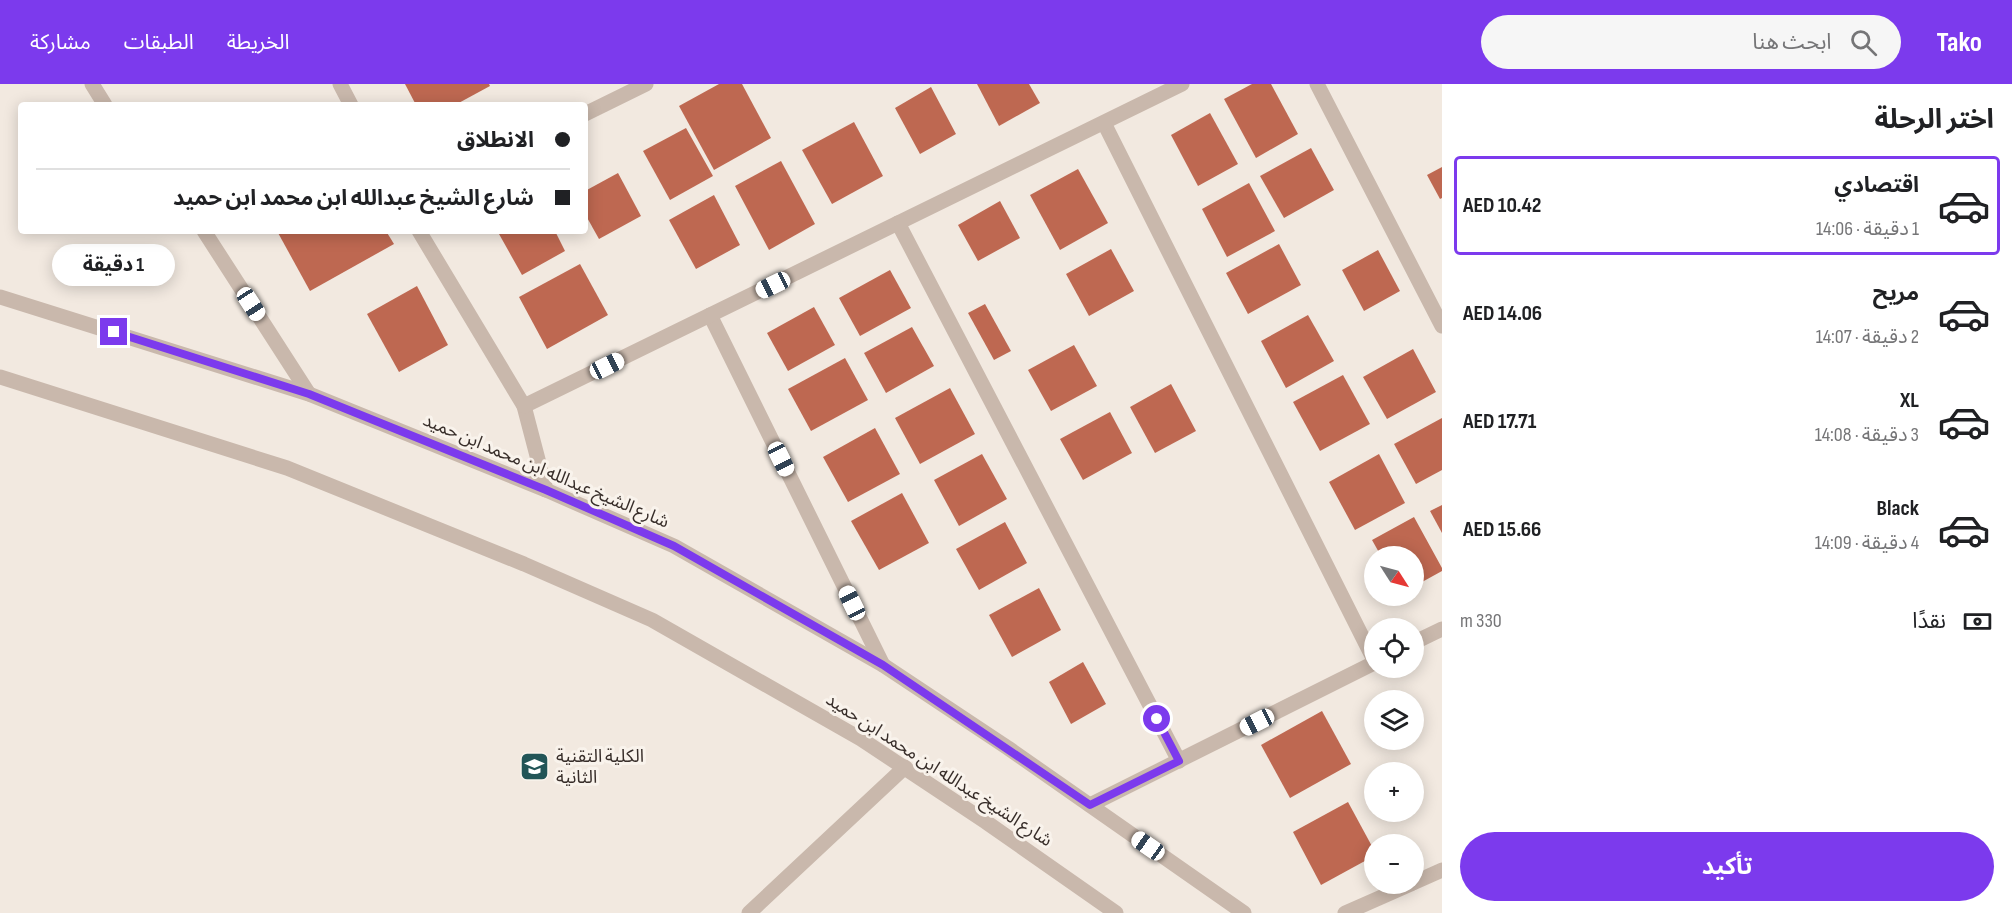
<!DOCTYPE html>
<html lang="ar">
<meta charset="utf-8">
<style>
:root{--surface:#fff;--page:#f6f6f6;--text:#202124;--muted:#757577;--line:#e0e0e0;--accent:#7c3aed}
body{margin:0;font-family:"Sofia Sans Condensed","Noto Sans Arabic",sans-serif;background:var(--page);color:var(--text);direction:rtl;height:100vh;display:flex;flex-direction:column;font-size:22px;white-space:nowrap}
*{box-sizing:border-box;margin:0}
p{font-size:20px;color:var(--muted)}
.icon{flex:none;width:33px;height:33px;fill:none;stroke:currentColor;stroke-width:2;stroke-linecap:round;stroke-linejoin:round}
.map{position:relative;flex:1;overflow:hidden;direction:ltr}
.side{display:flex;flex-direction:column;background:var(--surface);width:570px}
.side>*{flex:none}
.guide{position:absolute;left:18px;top:18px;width:570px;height:132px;border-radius:6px;box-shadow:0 3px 15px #0003;direction:rtl;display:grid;align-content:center;height:132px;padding:0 18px;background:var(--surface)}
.needle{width:39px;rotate:126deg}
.fabs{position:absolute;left:1364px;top:462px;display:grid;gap:12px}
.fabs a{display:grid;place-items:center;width:60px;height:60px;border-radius:50%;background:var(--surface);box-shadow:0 3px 15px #0003;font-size:30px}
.end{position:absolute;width:27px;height:27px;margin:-14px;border:8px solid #7c3aed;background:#fff;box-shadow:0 0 0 3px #fff}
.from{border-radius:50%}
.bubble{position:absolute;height:42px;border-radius:21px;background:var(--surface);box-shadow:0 3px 15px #0003;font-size:20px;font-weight:700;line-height:42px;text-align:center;direction:rtl}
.car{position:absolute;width:18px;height:36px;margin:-18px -9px;border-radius:8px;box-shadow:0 0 4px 2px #0007;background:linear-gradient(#fff 24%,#345 0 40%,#fff 0 76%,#345 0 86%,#fff 0)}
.guide b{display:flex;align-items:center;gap:21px;height:57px;font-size:22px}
.guide b+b{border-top:2px solid var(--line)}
.guide i{width:15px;height:15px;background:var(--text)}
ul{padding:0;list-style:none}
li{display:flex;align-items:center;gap:18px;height:99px;margin:0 12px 9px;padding:0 6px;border:3px solid transparent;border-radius:6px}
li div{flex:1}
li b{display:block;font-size:22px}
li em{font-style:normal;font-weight:700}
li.current{border-color:var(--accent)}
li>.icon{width:54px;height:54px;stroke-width:1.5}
h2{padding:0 18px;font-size:27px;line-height:72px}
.pay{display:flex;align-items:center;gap:15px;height:66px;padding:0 18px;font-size:22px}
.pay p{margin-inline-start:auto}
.primary-button{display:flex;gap:12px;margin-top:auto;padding:12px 18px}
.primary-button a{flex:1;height:69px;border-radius:36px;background:var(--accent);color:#fff;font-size:24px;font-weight:700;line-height:69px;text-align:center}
header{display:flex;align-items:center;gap:36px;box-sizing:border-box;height:84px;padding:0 30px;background:var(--accent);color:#fff}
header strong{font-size:28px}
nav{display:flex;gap:33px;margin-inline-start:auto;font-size:21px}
.search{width:420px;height:54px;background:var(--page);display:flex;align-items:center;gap:15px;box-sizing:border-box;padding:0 21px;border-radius:33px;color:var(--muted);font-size:22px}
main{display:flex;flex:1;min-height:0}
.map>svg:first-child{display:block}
.building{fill:#be6851}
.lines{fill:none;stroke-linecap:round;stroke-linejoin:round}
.minor{stroke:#c9b8ac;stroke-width:15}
.route{stroke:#7c3aed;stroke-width:8}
.labels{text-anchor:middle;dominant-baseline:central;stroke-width:6;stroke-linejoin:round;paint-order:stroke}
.street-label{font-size:18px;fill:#382e2a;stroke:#f9f3ec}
.poi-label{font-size:18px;fill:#382e2a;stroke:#f9f3ec;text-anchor:start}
</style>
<header>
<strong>Tako</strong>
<div class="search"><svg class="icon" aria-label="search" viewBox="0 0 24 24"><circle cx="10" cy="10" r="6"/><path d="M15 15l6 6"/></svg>ابحث هنا</div>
<nav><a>الخريطة</a><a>الطبقات</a><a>مشاركة</a></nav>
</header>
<main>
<section class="side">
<h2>اختر الرحلة</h2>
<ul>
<li class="current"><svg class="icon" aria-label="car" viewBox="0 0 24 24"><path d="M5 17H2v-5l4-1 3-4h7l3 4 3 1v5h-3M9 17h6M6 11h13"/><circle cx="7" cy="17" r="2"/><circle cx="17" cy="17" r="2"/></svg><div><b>اقتصادي</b><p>1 دقيقة · 14:06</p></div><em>AED 10.42</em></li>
<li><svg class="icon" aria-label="car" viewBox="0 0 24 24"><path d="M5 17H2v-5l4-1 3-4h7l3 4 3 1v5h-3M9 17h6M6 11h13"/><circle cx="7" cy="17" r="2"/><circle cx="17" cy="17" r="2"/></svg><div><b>مريح</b><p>2 دقيقة · 14:07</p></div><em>AED 14.06</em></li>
<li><svg class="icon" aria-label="car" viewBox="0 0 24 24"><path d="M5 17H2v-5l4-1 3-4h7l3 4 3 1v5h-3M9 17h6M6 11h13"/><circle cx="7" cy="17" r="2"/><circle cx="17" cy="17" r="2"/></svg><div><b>XL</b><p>3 دقيقة · 14:08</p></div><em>AED 17.71</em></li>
<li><svg class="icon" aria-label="car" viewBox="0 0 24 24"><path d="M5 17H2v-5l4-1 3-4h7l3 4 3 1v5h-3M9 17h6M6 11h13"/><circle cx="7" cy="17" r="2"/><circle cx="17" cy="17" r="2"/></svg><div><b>Black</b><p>4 دقيقة · 14:09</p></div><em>AED 15.66</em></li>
</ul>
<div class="pay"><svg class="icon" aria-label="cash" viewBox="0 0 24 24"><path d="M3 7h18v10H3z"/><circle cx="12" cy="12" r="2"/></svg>نقدًا<p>330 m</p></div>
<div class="primary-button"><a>تأكيد</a></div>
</section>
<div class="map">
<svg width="1442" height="829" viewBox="0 0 1442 829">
<rect width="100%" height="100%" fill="#f2e9e0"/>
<g class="building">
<polygon points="405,0 489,0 490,2 455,21 416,21"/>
<polygon points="719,0 742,0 771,54 714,86 679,22"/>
<polygon points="977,0 1029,0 1040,19 999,42"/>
<polygon points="1252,0 1271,0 1298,50 1256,74 1224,15"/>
<polygon points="931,3 956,50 920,70 895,24"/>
<polygon points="1210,29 1238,80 1198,102 1171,51"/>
<polygon points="854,38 883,92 832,120 802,66"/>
<polygon points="686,44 713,92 670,116 643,67"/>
<polygon points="1311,64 1334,106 1284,134 1260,92"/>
<polygon points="781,77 815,140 769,166 735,102"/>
<polygon points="1442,83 1442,114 1440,115 1427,91"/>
<polygon points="1078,85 1108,139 1060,166 1030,111"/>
<polygon points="618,89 641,132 599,155 585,130 585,107"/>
<polygon points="1249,99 1275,147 1227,173 1202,125"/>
<polygon points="714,111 740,161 696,185 669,136"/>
<polygon points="1000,117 1020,154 978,177 958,141"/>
<polygon points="277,147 386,147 394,160 310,207"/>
<polygon points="504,147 555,147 565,167 522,191 499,150"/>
<polygon points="1279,160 1301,201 1248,230 1226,189"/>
<polygon points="1111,165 1134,207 1089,232 1066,190"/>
<polygon points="1378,166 1400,207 1364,227 1342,186"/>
<polygon points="580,180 608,231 547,265 519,213"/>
<polygon points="890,186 911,224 860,252 839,214"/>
<polygon points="417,202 448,261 399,288 367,230"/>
<polygon points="985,220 1011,267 994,276 968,229"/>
<polygon points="814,223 835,261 788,287 767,249"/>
<polygon points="1308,231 1334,277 1286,304 1261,257"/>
<polygon points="912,243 934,282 886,309 864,269"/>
<polygon points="1074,261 1097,302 1051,327 1028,286"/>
<polygon points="1413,265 1436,308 1387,335 1363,293"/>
<polygon points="845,274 868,316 811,347 788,305"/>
<polygon points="1343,291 1370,340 1320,367 1293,318"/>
<polygon points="1171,300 1196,347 1155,369 1130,323"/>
<polygon points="950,304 975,350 920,380 895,334"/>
<polygon points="1110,328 1132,369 1083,396 1060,355"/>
<polygon points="1442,334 1442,386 1416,400 1394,360"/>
<polygon points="875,344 900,390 848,418 823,373"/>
<polygon points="982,370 1007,415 959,442 934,396"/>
<polygon points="1379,370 1405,419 1355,446 1329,398"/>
<polygon points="902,409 929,459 879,486 851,437"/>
<polygon points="1442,421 1442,449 1430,427"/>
<polygon points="1414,433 1442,484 1442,487 1413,503 1413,472 1381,472 1372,456"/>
<polygon points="1005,438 1027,479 979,506 956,465"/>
<polygon points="1039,504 1061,546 1012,573 989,531"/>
<polygon points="1083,578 1106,620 1071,640 1049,598"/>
<polygon points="1322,627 1351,680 1290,714 1261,661"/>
<polygon points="1348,718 1374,766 1374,772 1321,801 1293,748"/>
</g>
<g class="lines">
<g class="minor">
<polyline points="92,0 105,21"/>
<polyline points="340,0 351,21"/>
<polyline points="1317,0 1442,242"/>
<polyline points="585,30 646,0"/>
<polyline points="1104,39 1374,576"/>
<polyline points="898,139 1179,677"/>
<polyline points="204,147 309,310"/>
<polyline points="419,147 524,322 546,406"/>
<polyline points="0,213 309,310 546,406 674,462 883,581 1008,664 1244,829"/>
<polyline points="710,231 883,581"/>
<polyline points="0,293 287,384 524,480 652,536 861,655 986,738 1116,829"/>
<polyline points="524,322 1182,0"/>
<polyline points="1413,559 1442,545"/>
<polyline points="1090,721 1374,579"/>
<polyline points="1413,799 1442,786"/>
<polyline points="749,829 905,683"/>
<polyline points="1345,829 1411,800"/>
</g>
</g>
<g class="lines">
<polyline class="route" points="114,248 309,310 546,406 674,462 883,581 1090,721 1179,677 1157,635"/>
</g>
<defs>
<symbol id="university-square" viewBox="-11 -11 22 22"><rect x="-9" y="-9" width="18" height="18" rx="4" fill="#225557" stroke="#f9f3ec"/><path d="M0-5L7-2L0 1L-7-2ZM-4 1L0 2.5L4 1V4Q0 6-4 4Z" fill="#fff"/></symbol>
</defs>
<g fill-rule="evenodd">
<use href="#university-square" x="518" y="666" width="33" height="33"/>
</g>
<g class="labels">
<g class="street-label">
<text transform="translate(546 387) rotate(23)">شارع الشيخ عبدالله ابن محمد ابن حميد</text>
<text transform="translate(939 686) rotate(33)">شارع الشيخ عبدالله ابن محمد ابن حميد</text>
</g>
<g class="poi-label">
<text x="556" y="672">الكلية التقنية<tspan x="556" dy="21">الثانية</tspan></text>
</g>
</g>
</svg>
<div class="fabs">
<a><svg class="needle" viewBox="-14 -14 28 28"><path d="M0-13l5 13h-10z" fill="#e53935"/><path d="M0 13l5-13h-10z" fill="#757577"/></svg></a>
<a><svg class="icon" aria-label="locate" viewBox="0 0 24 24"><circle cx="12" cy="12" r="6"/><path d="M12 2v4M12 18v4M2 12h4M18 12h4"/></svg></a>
<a><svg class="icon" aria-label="layers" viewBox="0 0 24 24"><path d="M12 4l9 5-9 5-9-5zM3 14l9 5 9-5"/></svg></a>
<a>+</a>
<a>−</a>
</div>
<i class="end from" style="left:1157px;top:635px"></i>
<i class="end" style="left:114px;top:248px"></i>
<div class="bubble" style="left:52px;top:160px;width:123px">1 دقيقة</div>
<i class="car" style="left:773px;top:201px;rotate:244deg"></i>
<i class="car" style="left:251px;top:220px;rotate:147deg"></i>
<i class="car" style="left:607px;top:282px;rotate:64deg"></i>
<i class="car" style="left:781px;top:375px;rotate:154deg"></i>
<i class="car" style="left:852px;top:519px;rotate:334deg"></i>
<i class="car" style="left:1257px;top:638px;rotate:243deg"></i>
<i class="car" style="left:1148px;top:762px;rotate:305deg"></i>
<div class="guide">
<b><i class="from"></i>الانطلاق</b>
<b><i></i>شارع الشيخ عبدالله ابن محمد ابن حميد</b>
</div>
</div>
</main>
